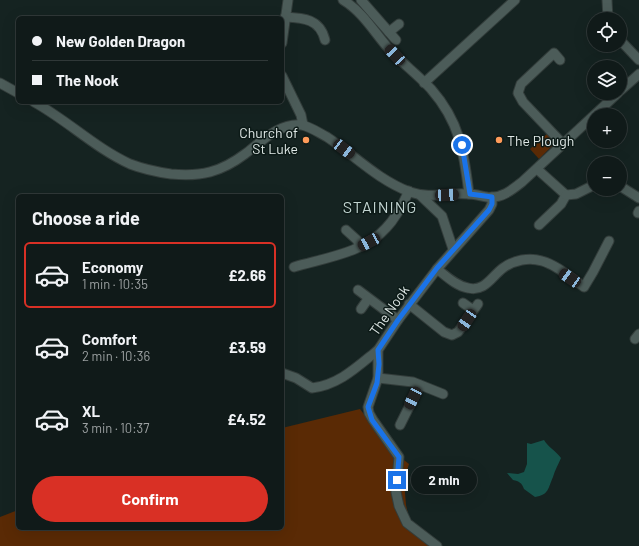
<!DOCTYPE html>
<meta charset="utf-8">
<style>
:root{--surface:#101a19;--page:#1e2726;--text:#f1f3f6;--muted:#9ca1a2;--line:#303838;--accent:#d93025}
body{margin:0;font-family:Barlow,sans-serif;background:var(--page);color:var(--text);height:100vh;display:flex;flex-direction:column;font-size:15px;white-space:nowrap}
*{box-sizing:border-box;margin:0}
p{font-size:13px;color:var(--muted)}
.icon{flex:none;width:22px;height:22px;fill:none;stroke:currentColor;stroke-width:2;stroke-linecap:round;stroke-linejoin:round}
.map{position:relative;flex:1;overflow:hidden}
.drawer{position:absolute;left:16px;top:194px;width:268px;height:336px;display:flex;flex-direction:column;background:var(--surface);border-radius:6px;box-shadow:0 4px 16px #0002,0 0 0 1px var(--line)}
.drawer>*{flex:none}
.hud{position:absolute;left:16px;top:16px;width:268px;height:88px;border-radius:6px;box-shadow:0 4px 16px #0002,0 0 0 1px var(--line);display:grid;align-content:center;height:88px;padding:0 16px;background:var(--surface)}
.fabs{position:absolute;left:587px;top:12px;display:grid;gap:8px}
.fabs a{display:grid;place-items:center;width:40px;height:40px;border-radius:50%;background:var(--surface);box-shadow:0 4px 16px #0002,0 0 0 1px var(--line);font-size:20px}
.end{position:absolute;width:18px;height:18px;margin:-9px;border:5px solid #1a73e8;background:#fff;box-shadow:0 0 0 2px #fff}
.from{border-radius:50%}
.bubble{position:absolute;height:28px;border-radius:14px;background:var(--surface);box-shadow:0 4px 16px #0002,0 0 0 1px var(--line);font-size:13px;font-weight:700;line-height:28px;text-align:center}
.car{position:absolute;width:12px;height:24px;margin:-12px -6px;border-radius:5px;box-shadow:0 0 3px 1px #0007;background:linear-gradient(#222 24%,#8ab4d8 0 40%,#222 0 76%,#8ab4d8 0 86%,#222 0)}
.hud b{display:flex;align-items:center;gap:14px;height:38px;font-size:15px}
.hud b+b{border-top:1px solid var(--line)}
.hud i{width:10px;height:10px;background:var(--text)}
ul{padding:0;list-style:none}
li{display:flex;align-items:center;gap:12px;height:66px;margin:0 8px 6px;padding:0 8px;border:2px solid transparent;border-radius:6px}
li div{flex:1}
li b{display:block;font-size:15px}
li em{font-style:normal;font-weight:700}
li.on{border-color:var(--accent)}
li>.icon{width:36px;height:36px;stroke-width:1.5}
h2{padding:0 16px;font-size:18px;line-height:48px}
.cta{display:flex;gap:8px;margin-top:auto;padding:8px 16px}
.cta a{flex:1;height:46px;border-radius:24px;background:var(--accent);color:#fff;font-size:16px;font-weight:700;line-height:46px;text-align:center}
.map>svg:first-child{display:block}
.green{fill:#5a2a05}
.water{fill:#16534b}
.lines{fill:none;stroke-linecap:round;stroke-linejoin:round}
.minor-casing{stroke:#333d3b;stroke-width:11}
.minor{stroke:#4c5c59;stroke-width:9}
.route{stroke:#1a73e8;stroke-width:5}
.poi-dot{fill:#ff9b5a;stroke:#0c1a17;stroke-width:1.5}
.labels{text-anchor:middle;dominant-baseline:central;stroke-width:3;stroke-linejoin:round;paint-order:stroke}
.poi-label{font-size:14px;fill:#e0e9e7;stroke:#0c1a17;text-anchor:end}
.street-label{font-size:14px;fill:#e0e9e7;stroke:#0c1a17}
.quarter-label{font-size:16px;letter-spacing:1px;fill:#c2d4d1;stroke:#0c1a17}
</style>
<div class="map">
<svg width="639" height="546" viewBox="0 0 639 546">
<rect width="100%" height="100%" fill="#152321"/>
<g class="green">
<polygon points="548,133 553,139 552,146 539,159 530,149"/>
<polygon points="360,409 390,449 409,464 404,480 406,505 412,531 432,546 0,546 0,517 18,510 18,528 282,528 282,428"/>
</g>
<path class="water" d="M 544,440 C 548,447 556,451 561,458 C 558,465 555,470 553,477 C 548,488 549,495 535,497 L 524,489 C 522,483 519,481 513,480 L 507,473 L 518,474 L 524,472 L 527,464 L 527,443 L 531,444 Z"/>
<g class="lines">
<defs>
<g id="minor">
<path d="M 343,0 C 363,12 374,32 389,49 C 402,63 418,75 431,89 C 460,122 464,152 469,194"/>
<polyline points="361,0 396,40"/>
<polyline points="607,0 608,19"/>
<path d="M 285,17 C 304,18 320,19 325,40"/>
<polyline points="389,32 399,24"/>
<polyline points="620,40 639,60"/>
<polyline points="282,43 288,0"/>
<polyline points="560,60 554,53 521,84 518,93 523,102 563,144"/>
<polyline points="282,76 301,115 303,125"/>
<polyline points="0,83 18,93"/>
<polyline points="424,83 515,0"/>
<polyline points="620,91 639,74"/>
<path d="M 34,102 C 67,120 95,148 130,164 C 143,169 157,172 171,174 C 201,177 221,172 245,154 C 261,142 280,122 302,125 C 311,127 319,133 327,137 C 354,155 378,180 410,192 C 430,199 449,192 469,194 C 475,194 481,196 487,197 C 501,199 512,190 522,182 L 618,93"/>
<polyline points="537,169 566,195 561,204 539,225"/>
<polyline points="620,186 639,198"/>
<polyline points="420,195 442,216 453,249"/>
<polyline points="566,195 576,194 594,185"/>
<polyline points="638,213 639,211"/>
<polyline points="346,230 357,240 360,246"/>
<path d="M 294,267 C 324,258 364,253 386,228 C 396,218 403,204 409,191"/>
<path d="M 437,269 C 446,276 456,286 468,288 C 485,292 491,277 503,268 C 514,260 529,257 542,261 C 557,265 571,278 584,287 L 593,272 L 609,241"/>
<polyline points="358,290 398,320"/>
<polyline points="463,303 473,310"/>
<polyline points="409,304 444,332 452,335 458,332 478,304"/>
<polyline points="361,309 368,299"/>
<polyline points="635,339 639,334"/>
<path d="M 282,373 L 296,378 L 312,388 C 339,385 358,366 378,350"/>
<polyline points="378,378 413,382 443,394"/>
<polyline points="400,425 420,385"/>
<polyline points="437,546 407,523 399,506 396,492 399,457 373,420 369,413 368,407 378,378 378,350 398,320 437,269 489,210 492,204 492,197"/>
</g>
</defs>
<use href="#minor" class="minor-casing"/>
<use href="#minor" class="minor"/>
</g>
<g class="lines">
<polyline class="route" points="397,480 399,457 372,420 368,407 377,383 379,364 378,350 398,320 437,268 489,210 492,204 492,197 470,194 462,145"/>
</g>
<g class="poi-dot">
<circle cx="306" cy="140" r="4"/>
<circle cx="499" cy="140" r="4"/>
</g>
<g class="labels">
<g class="poi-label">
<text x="298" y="132">Church of<tspan x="298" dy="16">St Luke</tspan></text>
<text x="507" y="140" text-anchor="start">The Plough</text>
</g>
<g class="street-label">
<text transform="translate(389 310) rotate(-55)">The Nook</text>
</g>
<g class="quarter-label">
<text x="380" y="206">STAINING</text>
</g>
</g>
</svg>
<div class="fabs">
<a><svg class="icon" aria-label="locate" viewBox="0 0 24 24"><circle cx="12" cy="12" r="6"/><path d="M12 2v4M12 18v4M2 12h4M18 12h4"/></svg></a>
<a><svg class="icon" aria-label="layers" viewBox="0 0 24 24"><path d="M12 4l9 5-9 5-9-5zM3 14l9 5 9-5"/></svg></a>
<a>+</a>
<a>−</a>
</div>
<i class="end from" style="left:462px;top:145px"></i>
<i class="end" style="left:397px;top:480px"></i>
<div class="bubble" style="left:411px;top:466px;width:66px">2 min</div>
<i class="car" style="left:395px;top:55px;rotate:317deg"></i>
<i class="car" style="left:344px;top:149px;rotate:127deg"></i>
<i class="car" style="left:447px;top:195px;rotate:87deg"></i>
<i class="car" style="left:369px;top:242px;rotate:242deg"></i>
<i class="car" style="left:570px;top:278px;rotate:305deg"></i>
<i class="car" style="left:467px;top:320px;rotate:214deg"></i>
<i class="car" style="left:413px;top:398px;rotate:206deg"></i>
<div class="hud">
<b><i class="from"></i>New Golden Dragon</b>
<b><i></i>The Nook</b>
</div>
<section class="drawer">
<h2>Choose a ride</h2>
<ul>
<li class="on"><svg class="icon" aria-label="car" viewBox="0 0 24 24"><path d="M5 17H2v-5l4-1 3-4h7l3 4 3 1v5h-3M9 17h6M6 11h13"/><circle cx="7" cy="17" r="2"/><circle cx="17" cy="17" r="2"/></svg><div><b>Economy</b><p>1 min · 10:35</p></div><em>£2.66</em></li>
<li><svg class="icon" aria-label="car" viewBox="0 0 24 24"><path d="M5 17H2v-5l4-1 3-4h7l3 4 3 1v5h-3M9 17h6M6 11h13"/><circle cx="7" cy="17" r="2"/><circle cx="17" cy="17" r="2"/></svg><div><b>Comfort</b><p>2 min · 10:36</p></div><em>£3.59</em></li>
<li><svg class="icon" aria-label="car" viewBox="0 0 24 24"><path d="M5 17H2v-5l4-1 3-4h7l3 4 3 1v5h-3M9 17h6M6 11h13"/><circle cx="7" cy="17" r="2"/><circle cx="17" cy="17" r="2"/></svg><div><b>XL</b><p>3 min · 10:37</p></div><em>£4.52</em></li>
</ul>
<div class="cta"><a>Confirm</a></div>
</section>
</div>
